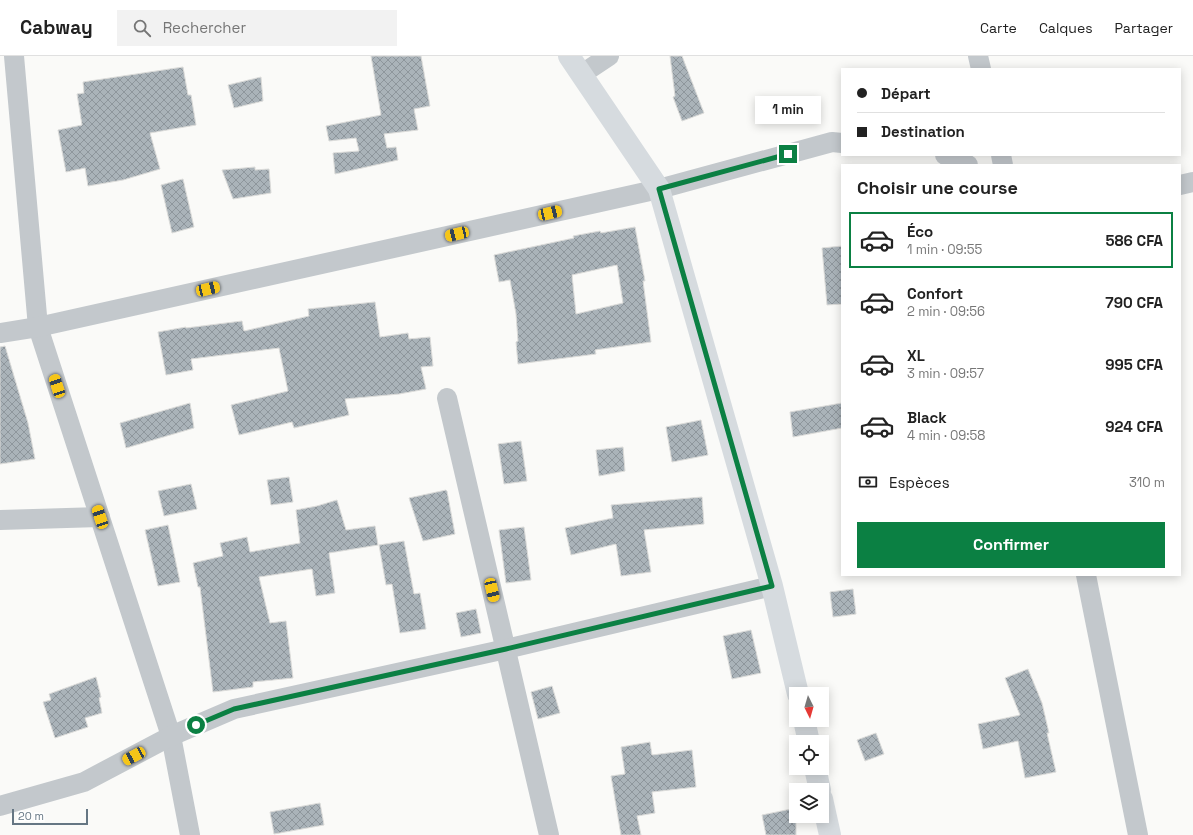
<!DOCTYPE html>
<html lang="fr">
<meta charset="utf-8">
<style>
:root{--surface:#fff;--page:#f2f2f2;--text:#222;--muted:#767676;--line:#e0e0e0;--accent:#0b8043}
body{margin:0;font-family:"Space Grotesk",sans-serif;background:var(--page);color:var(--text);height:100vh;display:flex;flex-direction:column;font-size:15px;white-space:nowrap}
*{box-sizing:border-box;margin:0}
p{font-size:13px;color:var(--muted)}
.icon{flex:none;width:22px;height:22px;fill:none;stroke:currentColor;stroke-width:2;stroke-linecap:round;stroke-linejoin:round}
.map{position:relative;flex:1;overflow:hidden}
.drawer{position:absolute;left:841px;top:108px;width:340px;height:412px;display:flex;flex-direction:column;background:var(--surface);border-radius:0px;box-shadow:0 2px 10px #0003}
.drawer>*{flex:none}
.banner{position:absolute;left:841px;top:12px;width:340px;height:88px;border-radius:0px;box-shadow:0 2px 10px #0003;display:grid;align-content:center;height:88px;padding:0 16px;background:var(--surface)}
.needle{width:26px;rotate:175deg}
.buttons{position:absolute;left:789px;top:631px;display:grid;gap:8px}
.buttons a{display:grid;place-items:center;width:40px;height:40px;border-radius:0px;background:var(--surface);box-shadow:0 2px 10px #0003;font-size:20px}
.scale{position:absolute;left:12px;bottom:10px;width:76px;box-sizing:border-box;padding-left:4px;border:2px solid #657683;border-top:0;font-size:11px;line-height:14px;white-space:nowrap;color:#657683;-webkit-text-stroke:3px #fff;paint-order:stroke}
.end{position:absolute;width:18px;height:18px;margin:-9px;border:5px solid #0b8043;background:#fff;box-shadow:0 0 0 2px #fff}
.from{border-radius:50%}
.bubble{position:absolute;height:28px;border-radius:0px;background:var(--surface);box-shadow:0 2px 10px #0003;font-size:13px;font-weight:600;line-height:28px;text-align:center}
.car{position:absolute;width:12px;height:24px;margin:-12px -6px;border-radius:5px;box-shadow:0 0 3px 1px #0007;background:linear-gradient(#f5c518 24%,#345 0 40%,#f5c518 0 76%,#345 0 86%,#f5c518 0)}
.banner b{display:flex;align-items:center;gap:14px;height:38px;font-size:15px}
.banner b+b{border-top:1px solid var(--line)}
.banner i{width:10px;height:10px;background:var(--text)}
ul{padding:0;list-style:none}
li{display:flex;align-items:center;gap:12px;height:56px;margin:0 8px 6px;padding:0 8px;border:2px solid transparent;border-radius:0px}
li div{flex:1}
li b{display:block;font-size:15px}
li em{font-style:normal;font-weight:600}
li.on{border-color:var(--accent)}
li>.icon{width:36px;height:36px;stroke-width:1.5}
h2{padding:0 16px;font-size:18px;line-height:48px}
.pay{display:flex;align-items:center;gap:10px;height:44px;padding:0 16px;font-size:15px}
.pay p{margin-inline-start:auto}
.action{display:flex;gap:8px;margin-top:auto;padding:8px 16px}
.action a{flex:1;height:46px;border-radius:0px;background:var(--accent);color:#fff;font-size:16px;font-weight:600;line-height:46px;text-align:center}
header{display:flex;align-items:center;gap:24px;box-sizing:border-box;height:56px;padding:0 20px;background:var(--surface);border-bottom:1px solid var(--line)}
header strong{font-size:19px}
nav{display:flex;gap:22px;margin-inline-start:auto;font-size:14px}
.search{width:280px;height:36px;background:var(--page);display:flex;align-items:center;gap:10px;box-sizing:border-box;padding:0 14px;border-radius:0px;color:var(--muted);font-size:15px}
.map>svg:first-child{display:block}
.building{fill:url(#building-cross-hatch);stroke:#dcdcda;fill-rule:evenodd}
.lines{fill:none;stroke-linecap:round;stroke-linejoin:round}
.street{stroke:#c3c8cc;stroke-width:20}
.secondary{stroke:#d6dbdf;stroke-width:22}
.route{stroke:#0b8043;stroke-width:5}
</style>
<header>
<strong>Cabway</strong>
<div class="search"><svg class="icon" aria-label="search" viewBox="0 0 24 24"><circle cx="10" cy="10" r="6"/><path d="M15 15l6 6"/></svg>Rechercher</div>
<nav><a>Carte</a><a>Calques</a><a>Partager</a></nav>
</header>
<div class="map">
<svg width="1193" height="779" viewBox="0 0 1193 779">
<defs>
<pattern id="building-cross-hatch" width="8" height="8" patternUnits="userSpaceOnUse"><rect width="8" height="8" fill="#aab3b9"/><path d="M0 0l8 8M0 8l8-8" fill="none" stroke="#8e969c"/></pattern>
</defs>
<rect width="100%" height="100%" fill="#fafaf8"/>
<g class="building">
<polygon points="371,0 421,0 430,50 414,53 418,74 384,78 387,92 396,91 398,104 335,118 333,97 359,95 356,82 329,85 326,70 381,59"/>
<polygon points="670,0 682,0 704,57 682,65 673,41 675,40"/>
<polygon points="183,11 188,39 191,39 196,69 150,77 160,113 123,124 88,130 85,112 66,116 58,74 82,69 77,38 84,37 83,26"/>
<polygon points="261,21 263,45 234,52 228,29"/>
<polygon points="255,111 255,114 269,113 271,137 233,143 222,114"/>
<polygon points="183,123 194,171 172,177 161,129"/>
<path d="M 635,171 L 645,225 L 643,225 L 651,286 L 595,294 L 596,298 L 518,308 L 516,286 L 518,285 L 516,258 L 510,224 L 499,226 L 494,199 L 574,182 L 573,180 L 600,175 L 601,177 ZM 617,209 L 623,247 L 576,258 L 572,219 Z"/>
<polygon points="842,190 842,248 827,249 822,192"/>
<polygon points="375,246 380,281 408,277 409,283 430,281 433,310 421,311 426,333 399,338 345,343 349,359 294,372 292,366 239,379 231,349 288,335 279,292 191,303 193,314 166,319 158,276 186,271 186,272 242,265 244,275 309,260 308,253"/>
<polygon points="5,290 28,367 35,403 0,408 0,291"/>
<polygon points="190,347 194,372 126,392 120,367"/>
<polygon points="842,347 842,372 793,381 790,356"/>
<polygon points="701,364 708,399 672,406 666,371"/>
<polygon points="521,385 527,425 504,428 498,388"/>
<polygon points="623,391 625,415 599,420 596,394"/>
<polygon points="289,421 293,446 271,449 267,424"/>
<polygon points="191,428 197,453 164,460 158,435"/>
<polygon points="446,434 447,435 455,478 423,485 409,442"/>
<polygon points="702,441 704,468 644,474 651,516 621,520 616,488 571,499 565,472 613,462 611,449"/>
<polygon points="337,444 346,474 375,470 378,489 329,497 335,537 316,540 312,513 259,521 270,567 286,565 293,622 253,626 253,631 213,636 200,531 198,531 193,507 223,500 220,487 247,481 250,496 300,487 296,454 317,450"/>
<polygon points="168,469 180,526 158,530 145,474"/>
<polygon points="524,471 531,524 506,527 499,474"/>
<polygon points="404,485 414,538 420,537 426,573 400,577 392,528 386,529 379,489"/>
<polygon points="853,533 856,558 833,561 830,536"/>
<polygon points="476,553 481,577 461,581 456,557"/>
<polygon points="751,574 761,617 732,623 723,580"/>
<polygon points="1028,613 1042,647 1049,677 1047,677 1056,716 1025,722 1018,685 983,693 978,668 1020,659 1005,622"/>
<polygon points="96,621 101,641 99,642 102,657 85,662 88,671 55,682 43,646 51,644 49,638"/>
<polygon points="552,630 560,657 538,663 531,636"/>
<polygon points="876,677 884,698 865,705 857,684"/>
<polygon points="650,686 652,699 692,694 696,731 652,736 655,757 637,760 641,779 621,779 611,720 625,718 621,691"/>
<polygon points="320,747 324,769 274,778 270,756"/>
<polygon points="796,752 796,779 766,779 762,759"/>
</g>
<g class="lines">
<g class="street">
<polyline points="14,0 38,271 171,680 190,779"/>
<polyline points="978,0 981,13"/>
<polyline points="582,18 609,0"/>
<polyline points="945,99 968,109"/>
<polyline points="1001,99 1003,109"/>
<polyline points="1180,129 1193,126"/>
<polyline points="0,277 38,271 659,133 832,86 842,87"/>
<polyline points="447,342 549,779"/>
<polyline points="0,464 100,461"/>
<polyline points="1086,519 1138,779"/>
<polyline points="0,750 84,726 171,680 234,653 506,593 772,530"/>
</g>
<g class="secondary">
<polyline points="569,0 659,133 772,530 798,638"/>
<polyline points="804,664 809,686"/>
<polyline points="815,712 820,734"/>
<polyline points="822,743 830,779"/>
</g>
</g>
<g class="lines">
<polyline class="route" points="196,669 234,653 506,593 772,530 659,133 788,98"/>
</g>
</svg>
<div class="buttons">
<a><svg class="needle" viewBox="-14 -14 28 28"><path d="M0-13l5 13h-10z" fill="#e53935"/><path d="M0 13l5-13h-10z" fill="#767676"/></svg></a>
<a><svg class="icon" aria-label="locate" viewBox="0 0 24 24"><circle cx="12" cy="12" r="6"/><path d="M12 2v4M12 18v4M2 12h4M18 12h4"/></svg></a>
<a><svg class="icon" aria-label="layers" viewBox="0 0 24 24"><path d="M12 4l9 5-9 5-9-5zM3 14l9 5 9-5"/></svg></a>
</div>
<div class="scale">20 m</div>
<i class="end from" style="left:196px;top:669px"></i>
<i class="end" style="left:788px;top:98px"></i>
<div class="bubble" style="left:755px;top:40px;width:66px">1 min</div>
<i class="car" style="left:550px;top:157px;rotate:77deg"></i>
<i class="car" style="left:457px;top:178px;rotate:257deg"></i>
<i class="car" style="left:208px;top:233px;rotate:77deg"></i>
<i class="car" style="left:57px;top:330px;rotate:342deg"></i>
<i class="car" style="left:100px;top:461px;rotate:342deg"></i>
<i class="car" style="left:492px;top:534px;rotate:167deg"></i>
<i class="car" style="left:134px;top:700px;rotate:242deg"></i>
<div class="banner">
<b><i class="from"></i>Départ</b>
<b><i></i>Destination</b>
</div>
<section class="drawer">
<h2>Choisir une course</h2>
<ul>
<li class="on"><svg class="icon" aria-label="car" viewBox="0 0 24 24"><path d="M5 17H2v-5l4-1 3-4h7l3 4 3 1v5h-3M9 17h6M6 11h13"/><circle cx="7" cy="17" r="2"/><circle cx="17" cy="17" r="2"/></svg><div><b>Éco</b><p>1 min · 09:55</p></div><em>586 CFA</em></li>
<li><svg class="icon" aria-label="car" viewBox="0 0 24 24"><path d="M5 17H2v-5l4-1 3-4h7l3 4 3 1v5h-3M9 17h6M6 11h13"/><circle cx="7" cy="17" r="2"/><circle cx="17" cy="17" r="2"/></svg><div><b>Confort</b><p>2 min · 09:56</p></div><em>790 CFA</em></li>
<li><svg class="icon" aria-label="car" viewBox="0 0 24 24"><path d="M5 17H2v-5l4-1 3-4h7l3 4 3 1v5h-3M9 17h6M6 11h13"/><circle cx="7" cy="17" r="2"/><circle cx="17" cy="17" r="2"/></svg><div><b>XL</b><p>3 min · 09:57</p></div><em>995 CFA</em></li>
<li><svg class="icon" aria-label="car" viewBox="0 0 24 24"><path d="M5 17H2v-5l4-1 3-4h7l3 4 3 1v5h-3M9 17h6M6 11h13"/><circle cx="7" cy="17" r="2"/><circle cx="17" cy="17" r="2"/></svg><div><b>Black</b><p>4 min · 09:58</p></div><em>924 CFA</em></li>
</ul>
<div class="pay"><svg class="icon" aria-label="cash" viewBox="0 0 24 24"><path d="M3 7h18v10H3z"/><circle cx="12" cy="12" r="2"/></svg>Espèces<p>310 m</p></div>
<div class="action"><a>Confirmer</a></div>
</section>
</div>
